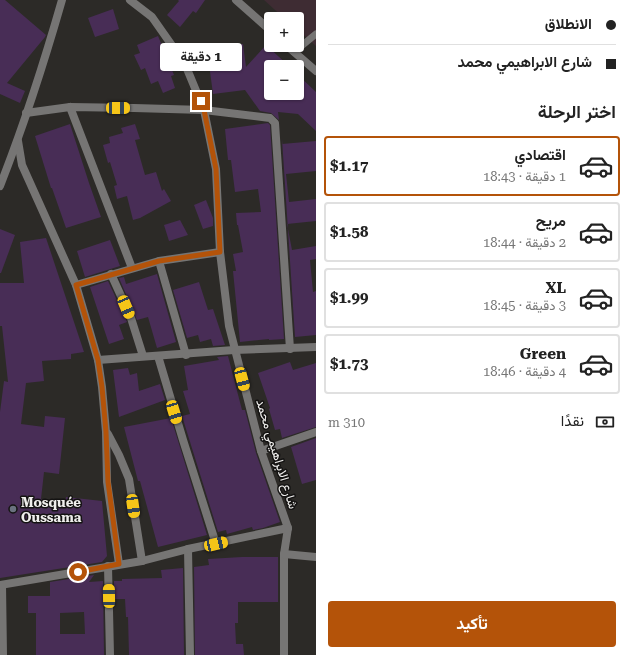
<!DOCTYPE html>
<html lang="ar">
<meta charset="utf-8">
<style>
:root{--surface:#fff;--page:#f6f6f6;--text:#222;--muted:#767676;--line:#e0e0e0;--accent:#b45309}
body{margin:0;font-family:"Roboto Serif",Vazirmatn,serif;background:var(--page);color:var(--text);direction:rtl;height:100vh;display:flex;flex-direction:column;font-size:15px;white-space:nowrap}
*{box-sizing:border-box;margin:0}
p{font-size:13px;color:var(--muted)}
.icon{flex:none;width:22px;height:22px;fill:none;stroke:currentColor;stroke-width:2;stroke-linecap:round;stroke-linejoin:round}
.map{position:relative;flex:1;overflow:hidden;direction:ltr}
.panel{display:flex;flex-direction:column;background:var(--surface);width:312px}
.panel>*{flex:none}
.hud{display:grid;align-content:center;height:88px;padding:0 12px;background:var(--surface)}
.buttons{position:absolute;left:264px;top:12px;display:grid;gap:8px}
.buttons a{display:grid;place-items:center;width:40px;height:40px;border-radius:4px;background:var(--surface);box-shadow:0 1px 3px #0004;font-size:20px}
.end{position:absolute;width:18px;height:18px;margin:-9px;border:5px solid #b45309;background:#fff;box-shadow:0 0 0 2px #fff}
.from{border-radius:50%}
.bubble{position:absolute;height:28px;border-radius:4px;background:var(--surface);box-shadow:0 1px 3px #0004;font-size:13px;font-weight:700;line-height:28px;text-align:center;direction:rtl}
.car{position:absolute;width:12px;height:24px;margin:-12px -6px;border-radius:5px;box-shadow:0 0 3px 1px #0007;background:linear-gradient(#f5c518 24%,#345 0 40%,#f5c518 0 76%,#345 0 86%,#f5c518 0)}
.hud b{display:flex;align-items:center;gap:14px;height:38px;font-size:15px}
.hud b+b{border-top:1px solid var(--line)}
.hud i{width:10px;height:10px;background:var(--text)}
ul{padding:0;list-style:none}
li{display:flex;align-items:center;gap:12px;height:60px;margin:0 8px 6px;padding:0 4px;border:2px solid var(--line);border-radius:4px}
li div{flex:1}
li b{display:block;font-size:15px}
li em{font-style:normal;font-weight:700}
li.current{border-color:var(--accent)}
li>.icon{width:36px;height:36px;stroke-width:1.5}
h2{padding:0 12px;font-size:18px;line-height:48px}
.pay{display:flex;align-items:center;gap:10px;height:44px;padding:0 12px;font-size:15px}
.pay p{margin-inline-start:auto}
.cta{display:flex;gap:8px;margin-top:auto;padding:8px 12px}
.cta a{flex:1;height:46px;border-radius:4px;background:var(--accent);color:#fff;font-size:16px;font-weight:700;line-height:46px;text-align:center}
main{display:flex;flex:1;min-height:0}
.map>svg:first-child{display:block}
.medical{fill:#3e2c33}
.building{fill:#482d56;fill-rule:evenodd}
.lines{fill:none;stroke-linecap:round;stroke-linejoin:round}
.service{stroke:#767574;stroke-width:7}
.minor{stroke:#767574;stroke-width:8}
.tertiary{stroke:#767574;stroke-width:8}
.route{stroke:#b45309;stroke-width:5}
.worship-dot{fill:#6b7280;stroke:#141312;stroke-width:1.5}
.labels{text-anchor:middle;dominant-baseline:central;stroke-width:3;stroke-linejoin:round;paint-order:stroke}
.street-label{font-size:13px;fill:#efeeec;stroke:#141312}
.poi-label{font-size:13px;font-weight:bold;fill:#efeeec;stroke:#141312;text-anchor:start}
</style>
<main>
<section class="panel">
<div class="hud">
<b><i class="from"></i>الانطلاق</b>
<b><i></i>شارع الابراهيمي محمد</b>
</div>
<h2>اختر الرحلة</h2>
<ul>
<li class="current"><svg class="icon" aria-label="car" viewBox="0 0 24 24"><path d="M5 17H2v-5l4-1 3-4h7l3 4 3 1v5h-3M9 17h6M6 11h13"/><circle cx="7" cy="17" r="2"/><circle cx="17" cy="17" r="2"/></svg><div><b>اقتصادي</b><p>1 دقيقة · 18:43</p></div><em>$1.17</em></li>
<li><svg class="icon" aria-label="car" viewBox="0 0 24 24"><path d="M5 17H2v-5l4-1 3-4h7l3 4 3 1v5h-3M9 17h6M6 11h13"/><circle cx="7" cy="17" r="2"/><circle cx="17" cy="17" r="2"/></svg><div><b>مريح</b><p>2 دقيقة · 18:44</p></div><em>$1.58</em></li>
<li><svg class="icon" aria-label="car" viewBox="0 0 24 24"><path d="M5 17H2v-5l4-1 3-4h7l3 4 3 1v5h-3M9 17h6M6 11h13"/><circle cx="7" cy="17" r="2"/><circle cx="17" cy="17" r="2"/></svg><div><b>XL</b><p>3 دقيقة · 18:45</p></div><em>$1.99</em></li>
<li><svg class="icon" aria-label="car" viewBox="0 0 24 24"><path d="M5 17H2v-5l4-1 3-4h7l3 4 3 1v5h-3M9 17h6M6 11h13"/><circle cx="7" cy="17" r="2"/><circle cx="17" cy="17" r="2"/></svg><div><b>Green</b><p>4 دقيقة · 18:46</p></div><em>$1.73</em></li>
</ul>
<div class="pay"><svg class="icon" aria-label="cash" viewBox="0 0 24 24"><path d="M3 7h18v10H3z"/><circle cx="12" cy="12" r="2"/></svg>نقدًا<p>310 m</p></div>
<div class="cta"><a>تأكيد</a></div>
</section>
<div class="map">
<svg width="316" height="655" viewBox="0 0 316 655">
<rect width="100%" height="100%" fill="#2c2a27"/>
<polygon class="medical" points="264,0 316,0 316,46 297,29 297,19 285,19"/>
<g class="building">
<polygon points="0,0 5,0 46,35 45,37 7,83 25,91 20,103 0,94"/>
<polygon points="178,0 205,0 196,13 193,11 180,27 167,15 179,1"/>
<polygon points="113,9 119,29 95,37 88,18"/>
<polygon points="158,36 174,75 171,76 175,88 163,93 158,81 151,84 145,68 141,70 134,55 140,53 137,45"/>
<polygon points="243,44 246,67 266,45 290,67 271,67 271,93 297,93 297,74 316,92 316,131 298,114 278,112 279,120 271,113 260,111 245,90 213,94 207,49"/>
<polygon points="268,123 270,125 284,339 269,340 269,339 240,342 233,271 236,271 233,254 243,252 238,225 237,225 236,213 261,212 258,189 235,192 231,160 228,160 225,129"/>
<polygon points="70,124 89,183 101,217 66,228 52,188 51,188 35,136"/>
<polygon points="135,124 140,139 135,140 145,175 156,172 162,191 164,189 171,201 140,218 133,220 127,196 117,199 114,186 117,185 110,162 108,163 103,145 110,143 109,137 123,133 121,128"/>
<polygon points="282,139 282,144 316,141 316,171 286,174 289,202 316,199 316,221 287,224 292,250 316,246 316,259 310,260 313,292 316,291 316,335 295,337"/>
<polygon points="206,200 213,218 213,226 203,229 194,205"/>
<polygon points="180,220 188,235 169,241 164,225"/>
<polygon points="0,229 15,235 1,273 0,273"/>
<polygon points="46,238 84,352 71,354 71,359 42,361 44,381 26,383 21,424 44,427 45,416 65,418 59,474 44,472 41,499 65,503 66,497 102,501 107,556 102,562 0,578 0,412 4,381 8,382 2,326 0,326 0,283 24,283 20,242"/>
<polygon points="110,240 120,266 85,277 77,251"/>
<polygon points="157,274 176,342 157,348 148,317 137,320 119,278 124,277 126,284"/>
<polygon points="108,281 127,322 119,325 124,339 109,344 90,287"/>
<polygon points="199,282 208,310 213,309 225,345 213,346 211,339 200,342 198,335 187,338 173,290"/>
<polygon points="228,356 242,410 245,410 256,453 280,522 263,528 253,530 252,527 227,534 226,530 218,532 182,416 190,414 183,391 188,390 184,366 219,360 217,357"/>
<polygon points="290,362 293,370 316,363 316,427 282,438 280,429 275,430 269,409 270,408 258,373"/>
<polygon points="128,368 130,375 137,373 139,391 160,384 165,400 119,417 113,370"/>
<polygon points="171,418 207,535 158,547 140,481 138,481 124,427"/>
<polygon points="316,438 316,480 302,484 291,447"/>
<polygon points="242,557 278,557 278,602 238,602 238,623 235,623 236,644 243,644 244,655 195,655 194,567 209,565 208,559"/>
<polygon points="183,568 184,655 129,655 128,617 126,617 125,599 114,599 114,581 122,581 122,579 162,578 161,570"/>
<path d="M 94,575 L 89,582 L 103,581 L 104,655 L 36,655 L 36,613 L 28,613 L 28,596 L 50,596 L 50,582 ZM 84,612 L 85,634 L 60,634 L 60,613 Z"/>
</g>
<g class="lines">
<polyline class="service" points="294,52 316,34"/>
<g class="minor">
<polyline points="130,0 152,17 185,64 204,110 216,169 220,252 229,326 261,451 288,528 284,554 284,655"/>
<polyline points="70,107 132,268"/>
<polyline points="26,113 70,107 134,108 204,110 270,118 275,123 290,349"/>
<polyline points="18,141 22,165 76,285 98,360 102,387 106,432 107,482 119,564"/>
<path d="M 0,186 C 24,125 44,63 62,0"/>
<polyline points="159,261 186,355"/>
<polyline points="111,274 131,318 143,356"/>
<polyline points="76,285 159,261 220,252"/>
<polyline points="158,356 183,440 216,544"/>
<polyline points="98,360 234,350 316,347"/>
<polyline points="108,434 119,455 129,479 142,561"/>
<polyline points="261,451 316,432"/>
<polyline points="188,549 190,655"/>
<polyline points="284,554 316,557"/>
<polyline points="108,566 110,655"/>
<polyline points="0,585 142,561 188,549 288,528"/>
<polyline points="2,585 3,655"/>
</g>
<g class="tertiary">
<polyline points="236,0 271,31"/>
<polyline points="286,45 316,71"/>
</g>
</g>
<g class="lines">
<polyline class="route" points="78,572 119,564 108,482 106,432 102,387 98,360 76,285 159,261 220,252 216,169 204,110 201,101"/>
</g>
<circle class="worship-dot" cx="13" cy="509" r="4"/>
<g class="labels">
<g class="street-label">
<text transform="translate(277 454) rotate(73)">شارع الابراهيمي محمد</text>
</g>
<g class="poi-label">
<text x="21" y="502">Mosquée<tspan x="21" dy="15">Oussama</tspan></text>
</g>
</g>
</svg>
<div class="buttons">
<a>+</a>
<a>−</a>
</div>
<i class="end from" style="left:78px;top:572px"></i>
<i class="end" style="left:201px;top:101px"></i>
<div class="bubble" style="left:160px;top:43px;width:82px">1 دقيقة</div>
<i class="car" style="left:118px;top:108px;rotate:90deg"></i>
<i class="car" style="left:126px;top:307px;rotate:157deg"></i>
<i class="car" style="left:242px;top:379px;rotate:165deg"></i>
<i class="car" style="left:174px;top:412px;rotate:163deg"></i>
<i class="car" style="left:133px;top:506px;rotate:172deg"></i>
<i class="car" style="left:216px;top:544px;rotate:77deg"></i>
<i class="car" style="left:109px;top:596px;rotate:359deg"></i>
</div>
</main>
